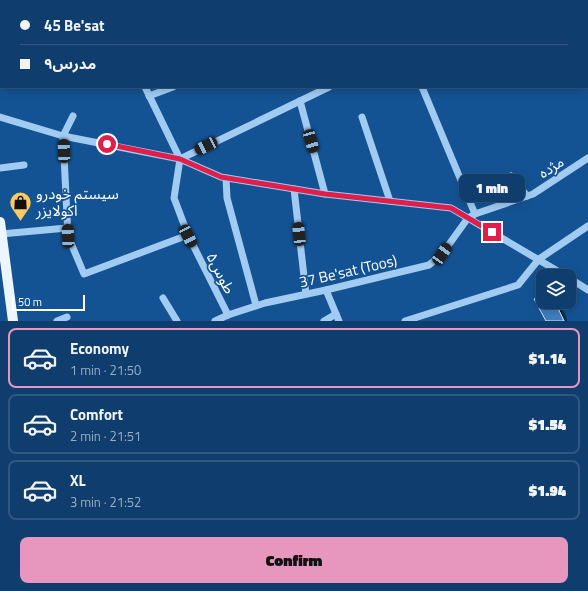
<!DOCTYPE html>
<meta charset="utf-8">
<style>
:root{--surface:#0f3e6e;--page:#1d4976;--text:#f1f3f6;--muted:#9baec2;--line:#2f5781;--accent:#e797bd}
body{margin:0;font-family:"Titillium Web","Noto Sans Arabic",sans-serif;background:var(--page);color:var(--text);height:100vh;display:flex;flex-direction:column;font-size:15px;white-space:nowrap}
*{box-sizing:border-box;margin:0}
p{font-size:13px;color:var(--muted)}
.icon{flex:none;width:22px;height:22px;fill:none;stroke:currentColor;stroke-width:2;stroke-linecap:round;stroke-linejoin:round}
.map{position:relative;height:321px;overflow:hidden}
.drawer{display:flex;flex-direction:column;background:var(--surface);flex:1}
.drawer>*{flex:none}
.hud{position:absolute;left:0px;top:0px;width:588px;height:88px;box-shadow:0 2px 10px #0003,0 0 0 1px var(--line);display:grid;align-content:center;height:88px;padding:0 20px;background:var(--surface)}
.buttons{position:absolute;left:536px;top:269px;display:grid;gap:8px}
.buttons a{display:grid;place-items:center;width:40px;height:40px;border-radius:8px;background:var(--surface);box-shadow:0 2px 10px #0003,0 0 0 1px var(--line);font-size:20px}
.scale{position:absolute;left:12px;bottom:10px;width:73px;box-sizing:border-box;padding-left:4px;border:2px solid #fff;border-top:0;font-size:11px;line-height:14px;white-space:nowrap;color:#fff;-webkit-text-stroke:3px #145393;paint-order:stroke}
.end{position:absolute;width:18px;height:18px;margin:-9px;border:5px solid #e11d48;background:#fff;box-shadow:0 0 0 2px #fff}
.from{border-radius:50%}
.bubble{position:absolute;height:28px;border-radius:8px;background:var(--surface);box-shadow:0 2px 10px #0003,0 0 0 1px var(--line);font-size:13px;font-weight:800;line-height:28px;text-align:center}
.car{position:absolute;width:12px;height:24px;margin:-12px -6px;border-radius:5px;box-shadow:0 0 3px 1px #0007;background:linear-gradient(#222 24%,#8ab4d8 0 40%,#222 0 76%,#8ab4d8 0 86%,#222 0)}
.hud b{display:flex;align-items:center;gap:14px;height:38px;font-size:15px}
.hud b+b{border-top:1px solid var(--line)}
.hud i{width:10px;height:10px;background:var(--text)}
ul{padding:7px 0 0;list-style:none}
li{display:flex;align-items:center;gap:12px;height:60px;margin:0 8px 6px;padding:0 12px;border:2px solid var(--line);border-radius:8px}
li div{flex:1}
li b{display:block;font-size:15px}
li em{font-style:normal;font-weight:800}
li.selected{border-color:var(--accent)}
li>.icon{width:36px;height:36px;stroke-width:1.5}
.button{display:flex;gap:8px;margin-top:auto;padding:8px 20px}
.button a{flex:1;height:46px;border-radius:8px;background:var(--accent);color:#111;font-size:16px;font-weight:800;line-height:46px;text-align:center}
.map>svg:first-child{display:block}
.building{fill:#417fbd;stroke:#cae4fc;filter:url(#shadow)}
.lines{fill:none;stroke-linecap:round;stroke-linejoin:round}
.minor{stroke:#a2cbf2;stroke-width:7}
.major{stroke:#edf5ff;stroke-width:10}
.route{stroke:#e11d48;stroke-width:5}
.labels{text-anchor:middle;dominant-baseline:central;stroke-width:3.5;stroke-linejoin:round;paint-order:stroke}
.street-label{font-size:15px;fill:#fff;stroke:#145393}
.poi-label{font-size:15px;fill:#fff;stroke:#145393;text-anchor:start}
</style>
<div class="map">
<svg width="588" height="321" viewBox="0 0 588 321">
<defs>
<filter id="shadow"><feDropShadow dx="4.5" dy="2.5" stdDeviation="1" flood-color="#0009"/></filter>
</defs>
<rect width="100%" height="100%" fill="#145393"/>
<polygon class="building" points="543,294 543,302 555,302 564,321 546,321 534,299"/>
<g class="lines">
<g class="minor">
<polyline points="71,0 72,1"/>
<polyline points="327,0 327,1"/>
<polyline points="141,1 143,0"/>
<polyline points="285,1 287,0"/>
<polyline points="587,3 588,2"/>
<polyline points="145,87 180,159 174,198 188,235 228,315"/>
<polyline points="422,87 475,214"/>
<polyline points="149,96 173,87"/>
<polyline points="300,101 325,194"/>
<polyline points="73,116 63,136 68,236 84,274 188,235"/>
<polyline points="0,117 63,136 180,159 221,177 325,194 451,208 566,276"/>
<polyline points="362,117 390,201"/>
<polyline points="180,159 329,87"/>
<polyline points="0,168 24,165"/>
<polyline points="511,176 527,196"/>
<polyline points="226,178 227,198 256,305"/>
<polyline points="494,185 503,204"/>
<polyline points="294,189 306,294"/>
<polyline points="1,234 67,228"/>
<polyline points="569,278 588,290"/>
<polyline points="326,290 339,321"/>
<polyline points="163,298 177,321"/>
<polyline points="57,321 67,317"/>
<polyline points="215,321 228,315 265,303 326,290 429,265 442,254 468,218 475,214 533,194 588,158"/>
<polyline points="324,321 336,314"/>
<polyline points="405,321 518,285 539,259 588,226"/>
</g>
<polyline class="major" points="0,222 13,321"/>
</g>
<g class="lines">
<polyline class="route" points="107,144 180,159 221,177 325,194 451,208 492,232"/>
</g>
<defs>
<symbol id="shop-pin" viewBox="-11 -11 22 30"><path d="M0 17L-7.5 6A9.5 9.5 0 1 1 7.5 6Z" fill="#ffc963" stroke="#145393"/><path d="M-5-2.5h2.3a2.7 3.5 0 0 1 5.4 0H5L5.5 6h-11ZM-1.5-2.5h3a1.5 2.3 0 0 0-3 0Z" fill="#111"/></symbol>
</defs>
<g fill-rule="evenodd">
<use href="#shop-pin" x="8" y="190" width="25" height="34"/>
</g>
<g class="labels">
<g class="street-label">
<text transform="translate(551 167) rotate(-33)">مژده</text>
<text transform="translate(348 271) rotate(-13)">37 Be'sat (Toos)</text>
<text transform="translate(221 273) rotate(63)">طوس۵</text>
</g>
<g class="poi-label">
<text x="36" y="193">سیستم خودرو<tspan x="36" dy="17">اکولایزر</tspan></text>
</g>
</g>
</svg>
<div class="buttons">
<a><svg class="icon" aria-label="layers" viewBox="0 0 24 24"><path d="M12 4l9 5-9 5-9-5zM3 14l9 5 9-5"/></svg></a>
</div>
<div class="scale">50 m</div>
<i class="end from" style="left:107px;top:144px"></i>
<i class="end" style="left:492px;top:232px"></i>
<div class="bubble" style="left:459px;top:174px;width:66px">1 min</div>
<i class="car" style="left:311px;top:141px;rotate:164deg"></i>
<i class="car" style="left:206px;top:146px;rotate:244deg"></i>
<i class="car" style="left:64px;top:151px;rotate:358deg"></i>
<i class="car" style="left:299px;top:234px;rotate:354deg"></i>
<i class="car" style="left:68px;top:236px;rotate:358deg"></i>
<i class="car" style="left:188px;top:236px;rotate:153deg"></i>
<i class="car" style="left:442px;top:254px;rotate:35deg"></i>
<div class="hud">
<b><i class="from"></i>45 Be'sat</b>
<b><i></i>مدرس۹</b>
</div>
</div>
<section class="drawer">
<ul>
<li class="selected"><svg class="icon" aria-label="car" viewBox="0 0 24 24"><path d="M5 17H2v-5l4-1 3-4h7l3 4 3 1v5h-3M9 17h6M6 11h13"/><circle cx="7" cy="17" r="2"/><circle cx="17" cy="17" r="2"/></svg><div><b>Economy</b><p>1 min · 21:50</p></div><em>$1.14</em></li>
<li><svg class="icon" aria-label="car" viewBox="0 0 24 24"><path d="M5 17H2v-5l4-1 3-4h7l3 4 3 1v5h-3M9 17h6M6 11h13"/><circle cx="7" cy="17" r="2"/><circle cx="17" cy="17" r="2"/></svg><div><b>Comfort</b><p>2 min · 21:51</p></div><em>$1.54</em></li>
<li><svg class="icon" aria-label="car" viewBox="0 0 24 24"><path d="M5 17H2v-5l4-1 3-4h7l3 4 3 1v5h-3M9 17h6M6 11h13"/><circle cx="7" cy="17" r="2"/><circle cx="17" cy="17" r="2"/></svg><div><b>XL</b><p>3 min · 21:52</p></div><em>$1.94</em></li>
</ul>
<div class="button"><a>Confirm</a></div>
</section>
